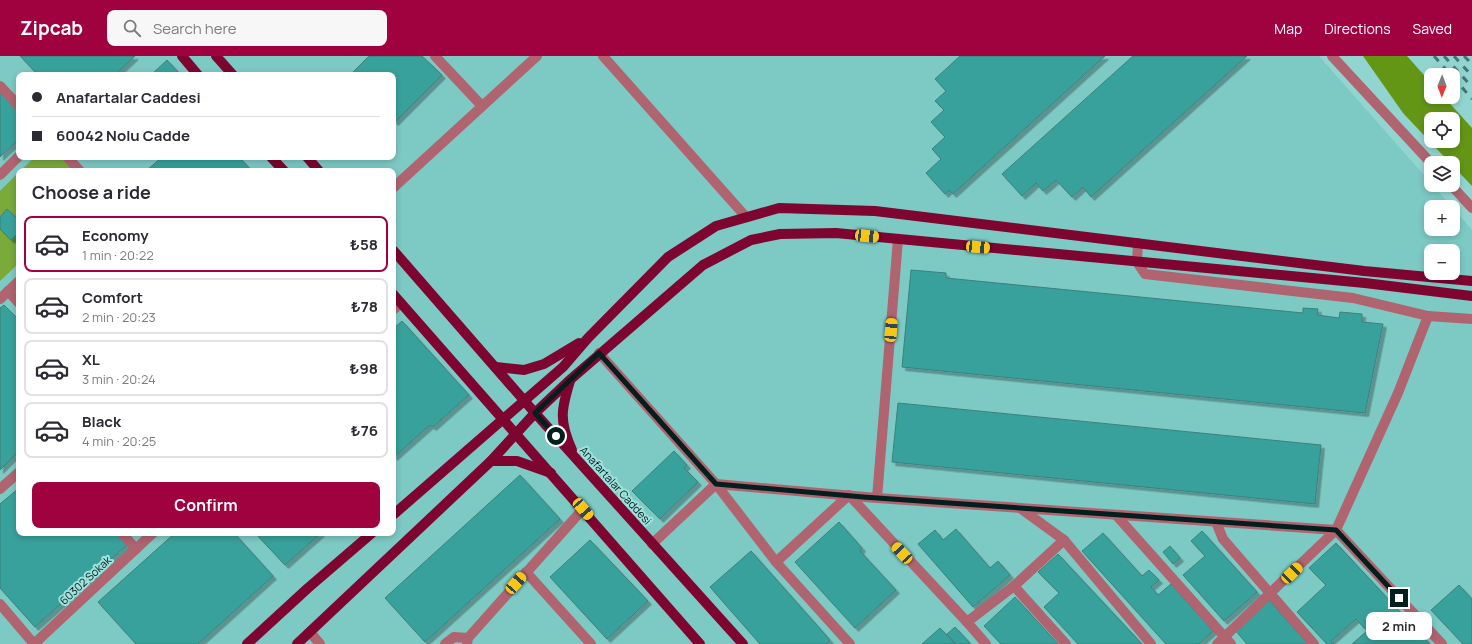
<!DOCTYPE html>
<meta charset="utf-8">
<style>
:root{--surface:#fff;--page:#f7f7f7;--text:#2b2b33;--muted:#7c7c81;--line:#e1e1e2;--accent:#a0023f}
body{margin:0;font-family:Manrope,sans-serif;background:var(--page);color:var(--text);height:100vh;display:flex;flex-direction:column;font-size:15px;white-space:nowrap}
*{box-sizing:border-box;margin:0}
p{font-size:13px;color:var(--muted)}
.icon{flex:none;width:22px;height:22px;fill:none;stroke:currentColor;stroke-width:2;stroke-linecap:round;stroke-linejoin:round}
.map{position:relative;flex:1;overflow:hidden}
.details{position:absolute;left:16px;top:112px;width:380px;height:368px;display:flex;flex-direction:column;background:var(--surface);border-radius:8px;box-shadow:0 2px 6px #0003}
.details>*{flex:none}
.top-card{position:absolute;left:16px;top:16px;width:380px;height:88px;border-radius:8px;box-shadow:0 2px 6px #0003;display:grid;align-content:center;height:88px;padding:0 16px;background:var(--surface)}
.needle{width:26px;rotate:181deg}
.controls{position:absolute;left:1424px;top:12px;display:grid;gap:8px}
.controls a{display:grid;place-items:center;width:36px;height:36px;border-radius:8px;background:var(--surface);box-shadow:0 2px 6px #0003;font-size:20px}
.end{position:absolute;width:18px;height:18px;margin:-9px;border:5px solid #021e1d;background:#fff;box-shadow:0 0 0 2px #fff}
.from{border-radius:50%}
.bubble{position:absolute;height:28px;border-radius:8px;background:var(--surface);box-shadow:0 2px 6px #0003;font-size:13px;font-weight:700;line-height:28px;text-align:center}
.car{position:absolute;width:12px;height:24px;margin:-12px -6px;border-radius:5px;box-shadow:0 0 3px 1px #0007;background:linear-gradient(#f5c518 24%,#345 0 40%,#f5c518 0 76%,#345 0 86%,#f5c518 0)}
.top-card b{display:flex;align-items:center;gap:14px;height:38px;font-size:15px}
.top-card b+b{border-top:1px solid var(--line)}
.top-card i{width:10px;height:10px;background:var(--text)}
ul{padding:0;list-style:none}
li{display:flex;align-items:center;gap:12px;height:56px;margin:0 8px 6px;padding:0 8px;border:2px solid var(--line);border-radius:8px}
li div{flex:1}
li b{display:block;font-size:15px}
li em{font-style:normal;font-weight:700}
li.current{border-color:var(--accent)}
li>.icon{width:36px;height:36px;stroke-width:1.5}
h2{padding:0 16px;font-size:18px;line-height:48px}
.button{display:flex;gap:8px;margin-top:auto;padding:8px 16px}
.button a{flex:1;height:46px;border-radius:8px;background:var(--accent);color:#fff;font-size:16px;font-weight:700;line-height:46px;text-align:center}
header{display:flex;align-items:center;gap:24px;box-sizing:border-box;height:56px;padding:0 20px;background:var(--accent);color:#fff}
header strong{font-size:19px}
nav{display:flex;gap:22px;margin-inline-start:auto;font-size:14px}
.search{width:280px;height:36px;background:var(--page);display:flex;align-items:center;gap:10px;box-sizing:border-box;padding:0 14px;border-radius:8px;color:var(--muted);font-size:15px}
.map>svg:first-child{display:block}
.built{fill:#7dc9c4;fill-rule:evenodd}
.green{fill:#79aa3a}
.forest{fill:#649616;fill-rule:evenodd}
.building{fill:#37a19b;stroke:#3d807c;filter:url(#shadow)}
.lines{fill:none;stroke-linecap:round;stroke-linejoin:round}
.minor{stroke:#af6470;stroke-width:10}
.major{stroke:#7d0530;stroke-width:10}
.rail{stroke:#457370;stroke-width:3;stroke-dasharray:7 7;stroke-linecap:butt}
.route{stroke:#021e1d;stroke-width:5}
.labels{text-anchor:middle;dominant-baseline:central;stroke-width:4;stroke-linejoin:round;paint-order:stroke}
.street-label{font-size:11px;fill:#021e1d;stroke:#9fe2dd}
</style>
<header>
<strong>Zipcab</strong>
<div class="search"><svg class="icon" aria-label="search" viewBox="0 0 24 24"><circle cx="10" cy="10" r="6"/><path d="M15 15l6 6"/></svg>Search here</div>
<nav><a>Map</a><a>Directions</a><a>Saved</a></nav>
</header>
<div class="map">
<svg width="1472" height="588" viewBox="0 0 1472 588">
<defs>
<filter id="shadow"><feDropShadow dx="3.5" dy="3.5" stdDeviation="0" flood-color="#0004"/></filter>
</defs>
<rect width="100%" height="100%" fill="#92d5d0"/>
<path class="built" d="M 0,0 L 1319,0 L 1452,151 L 1431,151 L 1431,173 L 1453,173 L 1453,152 L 1472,174 L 1472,588 L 0,588 ZM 19,19 L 393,19 L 393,101 L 19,101 ZM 19,115 L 393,115 L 393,477 L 19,477 ZM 1431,195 L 1453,195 L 1453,217 L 1431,217 Z"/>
<g class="green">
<polygon points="35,101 60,101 74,115 20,115"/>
<polygon points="19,116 19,207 0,225 0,135"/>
</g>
<path class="forest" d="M 1363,0 L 1407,0 L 1431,27 L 1431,41 L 1444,41 L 1472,72 L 1472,130 L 1453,110 L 1453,107 L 1450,107 L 1403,57 ZM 1431,63 L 1453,63 L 1453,85 L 1431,85 Z"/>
<g class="building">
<polygon points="20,0 135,0 115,19 38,19"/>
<polygon points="369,0 422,0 442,19 395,66 393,64 393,19 350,19"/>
<polygon points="960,0 1105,0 953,138 949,134 945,138 926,117 941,103 932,93 945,81 931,66 944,54 935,45 946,35 935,23"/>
<polygon points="1133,0 1247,0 1091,141 1083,131 1072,141 1056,124 1043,135 1036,127 1022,140 1002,118"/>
<polygon points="167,4 181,19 151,19"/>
<polygon points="0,33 19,52 19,83 0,101"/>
<polygon points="162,101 239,101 252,115 146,115"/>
<polygon points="7,153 19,164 19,176 11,184 0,173 0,161"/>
<polygon points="911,214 946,217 946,222 1303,257 1303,252 1318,253 1317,259 1339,262 1340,256 1362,258 1362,266 1383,268 1365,357 902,311"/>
<polygon points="4,249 19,264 19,395 0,414 0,252"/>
<polygon points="402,265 469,339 433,371 430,369 394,401 393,399 393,273"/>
<polygon points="898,347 1321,389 1315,448 892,406"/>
<polygon points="674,395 687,409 684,412 698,426 660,463 632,435"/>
<polygon points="520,419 560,463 425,586 385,542"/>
<polygon points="19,432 19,477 116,477 127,489 35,571 0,532 0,448"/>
<polygon points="839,466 862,492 860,495 896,534 855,572 795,506"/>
<polygon points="956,473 990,512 998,505 1010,519 973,551 918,488 935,474 943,484"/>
<polygon points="1202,475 1257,536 1224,565 1183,519 1205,500 1191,485"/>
<polygon points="175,477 234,477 273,520 198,588 136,588 98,546"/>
<polygon points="255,477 321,477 285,509"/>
<polygon points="1103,477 1142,520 1149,514 1159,524 1151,531 1158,539 1171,528 1213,575 1199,588 1166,588 1082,495"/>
<polygon points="590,484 648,545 607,583 550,521"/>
<polygon points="1336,487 1430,588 1352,588 1367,575 1356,563 1331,585 1334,588 1327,588 1297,556 1326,529 1309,512"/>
<polygon points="1170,490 1180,502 1173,508 1163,496"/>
<polygon points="751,495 830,584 826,588 760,588 710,531"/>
<polygon points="1058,498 1142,588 1078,588 1044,551 1059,537 1038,516"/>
<polygon points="1459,529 1472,543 1472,588 1463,588 1431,554"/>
<polygon points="1015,541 1058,588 1001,588 984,570"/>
<polygon points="1269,544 1308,588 1247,588 1235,574"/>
<polygon points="955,571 970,587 968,588 956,588 947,578"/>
<polygon points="940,572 955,588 922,588"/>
</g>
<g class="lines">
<g class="minor">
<polyline points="435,0 482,50"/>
<polyline points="603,0 746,161"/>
<polyline points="1332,0 1431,107"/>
<polyline points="0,30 19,50"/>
<polyline points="67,101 80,115"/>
<polyline points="0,119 19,100"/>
<polyline points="1451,129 1472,152"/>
<polyline points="393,132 537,0"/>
<polyline points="8,235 19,247"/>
<polyline points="0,243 19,225"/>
<polyline points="393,254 401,247"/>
<polyline points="1428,260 1472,263"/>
<polyline points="599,297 716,428 877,442 1336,474 1398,337 1428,260 1353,242 1145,218 1137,206 1138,187"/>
<polyline points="0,433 19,416"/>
<polyline points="877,442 898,183"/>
<polyline points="1020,452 1064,484"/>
<polyline points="1116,459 1231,588"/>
<polyline points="1216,466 1223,483 1314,588"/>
<polyline points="122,477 136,493"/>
<polyline points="652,488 716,428 776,506 849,439 967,566"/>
<polyline points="776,506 850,588"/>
<polyline points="526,516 591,588"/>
<polyline points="0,548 34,588"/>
<polyline points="310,576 320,588"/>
<polyline points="34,588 153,477"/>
<polyline points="445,588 454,581 468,582"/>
<polyline points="467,588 468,582 583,453"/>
<polyline points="986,588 967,566 1014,530"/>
<polyline points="1066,588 1014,530 1064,484 1151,588"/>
<polyline points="1217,588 1336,474 1442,588"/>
</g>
<g class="major">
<polyline points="182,0 198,19"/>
<polyline points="216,0 233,19"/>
<polyline points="271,101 284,115"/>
<polyline points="307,101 319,115"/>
<polyline points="393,194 535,357 743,588"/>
<polyline points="393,238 700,588"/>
<polyline points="496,311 524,314 544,308 579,287"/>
<path d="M 570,325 C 561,354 559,365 572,394"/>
<polyline points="491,405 517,405 551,417"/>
<polyline points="393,459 563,311 588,282 668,201 716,170 779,152 875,155 1364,215 1472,225"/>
<polyline points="247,588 308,532 372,477"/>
<polyline points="297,588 491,405 535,357 571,323 703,209 751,184 780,178 836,177 1365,227 1472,240"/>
</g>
<g class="rail">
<polyline points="1434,0 1451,19"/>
<polyline points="1444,0 1472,31"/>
<polyline points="1454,0 1472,20"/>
<polyline points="1464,0 1472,8"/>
<polyline points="1453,21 1472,43"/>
</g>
</g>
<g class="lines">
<polyline class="route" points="556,380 535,357 599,297 716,428 863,441 1336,474 1399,542"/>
</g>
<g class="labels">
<g class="street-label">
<text transform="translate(616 429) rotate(48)">Anafartalar Caddesi</text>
<text transform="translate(85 524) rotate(-43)">60302 Sokak</text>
</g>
</g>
</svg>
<div class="controls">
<a><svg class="needle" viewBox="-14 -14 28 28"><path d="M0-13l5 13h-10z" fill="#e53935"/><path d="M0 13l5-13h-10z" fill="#7c7c81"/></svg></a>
<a><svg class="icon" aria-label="locate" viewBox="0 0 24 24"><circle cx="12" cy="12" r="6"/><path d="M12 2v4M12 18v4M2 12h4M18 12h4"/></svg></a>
<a><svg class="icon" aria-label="layers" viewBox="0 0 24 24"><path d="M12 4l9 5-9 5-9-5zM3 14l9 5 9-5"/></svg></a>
<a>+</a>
<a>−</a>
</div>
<i class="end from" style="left:556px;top:380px"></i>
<i class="end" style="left:1399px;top:542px"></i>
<div class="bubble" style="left:1366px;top:556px;width:66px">2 min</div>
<i class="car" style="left:867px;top:180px;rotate:96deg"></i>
<i class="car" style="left:978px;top:191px;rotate:95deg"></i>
<i class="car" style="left:891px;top:274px;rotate:5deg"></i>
<i class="car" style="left:583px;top:453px;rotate:139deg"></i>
<i class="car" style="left:902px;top:497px;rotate:317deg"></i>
<i class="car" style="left:1292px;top:517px;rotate:46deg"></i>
<i class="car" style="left:516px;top:527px;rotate:41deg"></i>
<div class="top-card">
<b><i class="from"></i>Anafartalar Caddesi</b>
<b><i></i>60042 Nolu Cadde</b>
</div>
<section class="details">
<h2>Choose a ride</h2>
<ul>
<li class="current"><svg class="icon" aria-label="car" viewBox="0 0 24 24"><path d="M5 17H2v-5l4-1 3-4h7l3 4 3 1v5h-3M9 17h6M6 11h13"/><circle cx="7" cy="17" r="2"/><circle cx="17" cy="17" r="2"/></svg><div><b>Economy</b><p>1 min · 20:22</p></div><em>₺58</em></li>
<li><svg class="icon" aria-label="car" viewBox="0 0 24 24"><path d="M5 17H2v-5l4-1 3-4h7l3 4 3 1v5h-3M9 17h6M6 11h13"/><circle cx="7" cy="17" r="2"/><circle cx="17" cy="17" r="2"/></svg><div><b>Comfort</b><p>2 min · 20:23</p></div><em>₺78</em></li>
<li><svg class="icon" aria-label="car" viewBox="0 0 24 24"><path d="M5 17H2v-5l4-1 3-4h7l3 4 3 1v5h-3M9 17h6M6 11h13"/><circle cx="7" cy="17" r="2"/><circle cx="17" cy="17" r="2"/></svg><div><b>XL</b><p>3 min · 20:24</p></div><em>₺98</em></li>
<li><svg class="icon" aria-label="car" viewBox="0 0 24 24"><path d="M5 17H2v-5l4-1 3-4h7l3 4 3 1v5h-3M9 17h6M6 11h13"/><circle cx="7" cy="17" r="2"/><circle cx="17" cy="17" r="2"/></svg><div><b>Black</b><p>4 min · 20:25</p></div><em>₺76</em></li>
</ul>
<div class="button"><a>Confirm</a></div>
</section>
</div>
